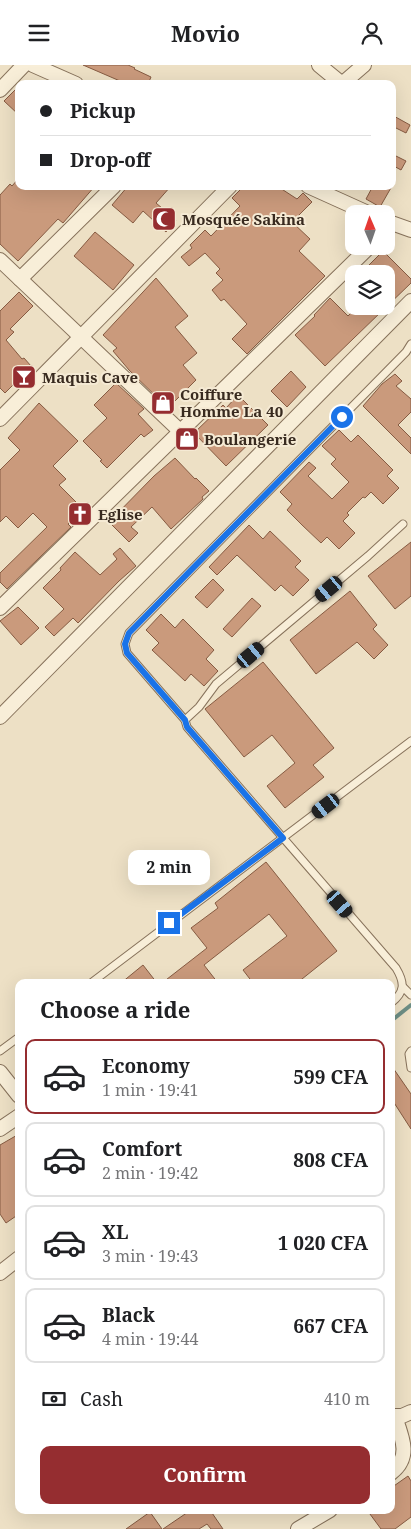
<!DOCTYPE html>
<meta charset="utf-8">
<style>
:root{--surface:#fff;--page:#f6f6f6;--text:#202124;--muted:#757577;--line:#e0e0e0;--accent:#952d30}
body{margin:0;font-family:"Noto Serif",serif;background:var(--page);color:var(--text);height:100vh;display:flex;flex-direction:column;font-size:19px;white-space:nowrap}
*{box-sizing:border-box;margin:0}
p{font-size:16px;color:var(--muted)}
.icon{flex:none;width:28px;height:28px;fill:none;stroke:currentColor;stroke-width:2;stroke-linecap:round;stroke-linejoin:round}
.map{position:relative;flex:1;overflow:hidden}
.drawer{position:absolute;left:15px;top:914px;width:380px;height:535px;display:flex;flex-direction:column;background:var(--surface);border-radius:10px;box-shadow:0 5px 20px #0002}
.drawer>*{flex:none}
.banner{position:absolute;left:15px;top:15px;width:381px;height:110px;border-radius:10px;box-shadow:0 5px 20px #0002;display:grid;align-content:center;height:110px;padding:0 25px;background:var(--surface)}
.needle{width:32px;rotate:358deg}
.buttons{position:absolute;left:345px;top:140px;display:grid;gap:10px}
.buttons a{display:grid;place-items:center;width:50px;height:50px;border-radius:10px;background:var(--surface);box-shadow:0 5px 20px #0002;font-size:25px}
.end{position:absolute;width:22px;height:22px;margin:-11px;border:6px solid #1a73e8;background:#fff;box-shadow:0 0 0 2px #fff}
.from{border-radius:50%}
.bubble{position:absolute;height:35px;border-radius:10px;background:var(--surface);box-shadow:0 5px 20px #0002;font-size:16px;font-weight:700;line-height:35px;text-align:center}
.car{position:absolute;width:15px;height:30px;margin:-15px -8px;border-radius:6px;box-shadow:0 0 4px 1px #0007;background:linear-gradient(#222 24%,#8ab4d8 0 40%,#222 0 76%,#8ab4d8 0 86%,#222 0)}
.banner b{display:flex;align-items:center;gap:18px;height:48px;font-size:19px}
.banner b+b{border-top:1px solid var(--line)}
.banner i{width:12px;height:12px;background:var(--text)}
ul{padding:0;list-style:none}
li{display:flex;align-items:center;gap:15px;height:75px;margin:0 10px 8px;padding:0 15px;border:2px solid var(--line);border-radius:10px}
li div{flex:1}
li b{display:block;font-size:19px}
li em{font-style:normal;font-weight:700}
li.selected{border-color:var(--accent)}
li>.icon{width:45px;height:45px;stroke-width:1.5}
h2{padding:0 25px;font-size:22px;line-height:60px}
.pay{display:flex;align-items:center;gap:12px;height:55px;padding:0 25px;font-size:19px}
.pay p{margin-inline-start:auto}
.button{display:flex;gap:10px;margin-top:auto;padding:10px 25px}
.button a{flex:1;height:58px;border-radius:10px;background:var(--accent);color:#fff;font-size:20px;font-weight:700;line-height:58px;text-align:center}
header{display:flex;justify-content:space-between;align-items:center;height:65px;padding:0 25px;background:var(--surface);font-size:22px;font-weight:700}
.map>svg:first-child{display:block}
.lines{fill:none;stroke-linecap:round;stroke-linejoin:round}
.stream{stroke:#6d8e85;stroke-width:4}
.building{fill:#ca9a7c;stroke:#865b42}
.service-casing{stroke:#87725b;stroke-width:9}
.minor-casing{stroke:#87725b;stroke-width:16}
.service{stroke:#f8eed8;stroke-width:7}
.minor{stroke:#f8eed8;stroke-width:14}
.route{stroke:#1a73e8;stroke-width:6}
.labels{text-anchor:middle;dominant-baseline:central;stroke-width:4;stroke-linejoin:round;paint-order:stroke}
.poi-label{font-size:15px;font-weight:bold;fill:#382a1f;stroke:#f5ead4;text-anchor:start}
</style>
<header><svg class="icon" aria-label="menu" viewBox="0 0 24 24"><path d="M4 6h16M4 12h16M4 18h16"/></svg>Movio<svg class="icon" aria-label="person" viewBox="0 0 24 24"><circle cx="12" cy="8" r="4"/><path d="M4 21q1-7 8-7t8 7"/></svg></header>
<div class="map">
<svg width="411" height="1464" viewBox="0 0 411 1464">
<rect width="100%" height="100%" fill="#ede0c5"/>
<g class="lines">
<polyline class="stream" points="391,956 411,940"/>
</g>
<g class="building">
<polygon points="83,0 128,0 135,3 134,4 151,12 148,19 127,19"/>
<polygon points="19,21 19,50 4,36"/>
<polygon points="392,50 410,60 406,68 392,61"/>
<polygon points="392,89 406,96 401,105 392,100"/>
<polygon points="19,113 19,121 95,121 63,158 58,154 18,196 0,179 0,130 10,119 12,121"/>
<polygon points="128,121 171,121 156,138 176,155 166,167 143,146 133,158 112,140"/>
<polygon points="250,121 277,121 297,134 303,128 312,137 292,157 310,174 299,186 325,211 247,289 232,274 247,259 224,234 221,236 212,225 223,215 216,208 220,204 205,188 189,201 181,192 192,183 190,180 205,165 211,171 240,141 232,133 243,122 246,125"/>
<polygon points="373,121 392,121 380,142 366,134"/>
<polygon points="95,167 134,200 113,225 74,191"/>
<polygon points="383,186 411,214 411,218 325,301 295,270 315,251 314,250 330,233 348,251 358,241 386,241 386,209 360,209"/>
<polygon points="156,213 188,251 175,262 197,288 183,300 196,315 168,343 129,305 113,286 117,283 103,270"/>
<polygon points="19,227 33,241 10,264 14,267 6,275 22,294 24,293 31,301 13,316 15,318 5,328 0,323 0,246"/>
<polygon points="291,306 306,322 287,342 271,326"/>
<polygon points="395,309 402,316 396,321 411,334 411,347 398,360 411,373 411,389 363,341 382,319"/>
<polygon points="116,318 144,344 138,349 153,365 144,372 141,369 107,403 100,396 102,395 83,376 107,353 94,340"/>
<polygon points="238,330 268,360 226,401 194,368 223,340 226,343"/>
<polygon points="39,338 78,376 53,401 66,414 59,420 84,445 68,459 71,462 7,524 0,517 0,508 47,462 33,448 18,463 6,451 0,457 0,405 20,385 8,373"/>
<polygon points="339,365 351,377 358,370 393,405 387,411 399,423 383,439 371,427 365,433 363,432 347,448 349,450 343,456 355,468 339,484 327,472 321,478 302,460 287,445 292,439 280,427 309,397 316,403 308,411 332,434 349,417 331,399 336,394 322,381"/>
<polygon points="175,393 195,414 196,413 209,426 202,432 203,434 171,464 152,442 131,462 138,468 129,477 109,457 154,411"/>
<polygon points="249,460 263,474 270,466 301,496 295,502 309,515 293,531 281,520 275,526 237,490 217,510 209,502"/>
<polygon points="411,477 411,531 395,544 368,511"/>
<polygon points="120,483 136,501 119,516 78,558 73,553 54,571 45,562 64,544 43,523 61,505 60,503 75,487 100,510 117,494 113,489"/>
<polygon points="213,514 224,525 207,543 195,532"/>
<polygon points="350,526 377,560 373,564 388,580 374,594 357,577 316,609 290,575"/>
<polygon points="252,533 261,541 232,572 223,564"/>
<polygon points="18,542 39,563 21,580 0,556"/>
<polygon points="161,549 175,563 183,554 214,585 206,594 218,606 204,621 191,609 185,616 152,585 159,578 146,565"/>
<polygon points="263,597 334,683 313,700 324,712 285,743 267,721 295,698 272,670 244,692 205,644"/>
<polygon points="266,797 337,886 297,918 253,918 243,905 287,871 269,849 204,900 218,918 162,918 207,883 191,863 218,843 215,838"/>
<polygon points="143,900 157,918 121,918"/>
<polygon points="391,1000 411,1029 411,1064 391,1033"/>
<polygon points="19,1069 19,1149 6,1158 0,1149 0,1080"/>
<polygon points="408,1411 411,1416 411,1452 395,1464 381,1464 367,1445 391,1445 391,1423"/>
<polygon points="191,1445 210,1445 223,1464 211,1464 207,1459 199,1464 163,1464"/>
<polygon points="150,1447 162,1464 126,1464"/>
</g>
<g class="lines">
<defs>
<g id="service">
<polyline points="185,655 127,588 125,579 129,568 406,287 411,279"/>
<polyline points="91,918 411,676"/>
<polyline points="403,922 411,930"/>
<path d="M 391,938 C 405,927 405,918 396,903 L 187,662 L 185,655 L 199,642 L 216,619 L 368,491 L 403,459"/>
<polyline points="0,986 19,972"/>
<polyline points="411,986 409,989 411,1003"/>
</g>
<g id="minor">
<polyline points="33,0 76,19"/>
<polyline points="319,0 342,19"/>
<polyline points="342,19 364,0"/>
<polyline points="0,25 24,0"/>
<polyline points="308,121 370,149"/>
<polyline points="386,156 411,165"/>
<polyline points="0,195 180,366"/>
<polyline points="20,214 114,121"/>
<polyline points="0,354 230,121"/>
<polyline points="0,543 370,181"/>
<polyline points="0,652 411,236"/>
<polyline points="0,1007 19,1031"/>
<polyline points="0,1064 19,1051"/>
<polyline points="0,1208 19,1193"/>
<polyline points="391,1351 402,1351 411,1347"/>
<path d="M 391,1408 C 411,1393 403,1374 395,1352"/>
<polyline points="298,1464 330,1445"/>
</g>
</defs>
<use href="#service" class="service-casing"/>
<use href="#minor" class="minor-casing"/>
<use href="#service" class="service"/>
<use href="#minor" class="minor"/>
</g>
<g class="lines">
<polyline class="route" points="169,858 283,773 187,662 185,655 127,588 125,579 129,568 342,352"/>
</g>
<defs>
<symbol id="mosque-square" viewBox="-11 -11 22 22"><rect x="-9" y="-9" width="18" height="18" rx="4" fill="#952d30" stroke="#f5ead4"/><path d="M3.5-4.9A6 6 0 1 0 3.5 4.9A5 5 0 1 1 3.5-4.9Z" fill="#fff"/></symbol>
<symbol id="bar-square" viewBox="-11 -11 22 22"><rect x="-9" y="-9" width="18" height="18" rx="4" fill="#952d30" stroke="#f5ead4"/><path d="M-6-5H6L.8 .8V4.5H3.5V6h-7V4.5H-.8V.8Z" fill="#fff"/></symbol>
<symbol id="shop-square" viewBox="-11 -11 22 22"><rect x="-9" y="-9" width="18" height="18" rx="4" fill="#952d30" stroke="#f5ead4"/><path d="M-5-2.5h2.3a2.7 3.5 0 0 1 5.4 0H5L5.5 6h-11ZM-1.5-2.5h3a1.5 2.3 0 0 0-3 0Z" fill="#fff"/></symbol>
<symbol id="church-square" viewBox="-11 -11 22 22"><rect x="-9" y="-9" width="18" height="18" rx="4" fill="#952d30" stroke="#f5ead4"/><path d="M-1.2-6h2.4v3.5h3.3v2.4h-3.3V6h-2.4V-.1h-3.3v-2.4h3.3Z" fill="#fff"/></symbol>
</defs>
<g fill-rule="evenodd">
<use href="#mosque-square" x="150" y="140" width="28" height="28"/>
<use href="#bar-square" x="10" y="298" width="28" height="28"/>
<use href="#shop-square" x="149" y="324" width="28" height="28"/>
<use href="#shop-square" x="173" y="360" width="28" height="28"/>
<use href="#church-square" x="66" y="435" width="28" height="28"/>
</g>
<g class="labels">
<g class="poi-label">
<text x="182" y="154">Mosquée Sakina</text>
<text x="42" y="312">Maquis Cave</text>
<text x="180" y="329">Coiffure<tspan x="180" dy="17">Homme La 40</tspan></text>
<text x="204" y="374">Boulangerie</text>
<text x="98" y="449">Eglise</text>
</g>
</g>
</svg>
<div class="buttons">
<a><svg class="needle" viewBox="-14 -14 28 28"><path d="M0-13l5 13h-10z" fill="#e53935"/><path d="M0 13l5-13h-10z" fill="#757577"/></svg></a>
<a><svg class="icon" aria-label="layers" viewBox="0 0 24 24"><path d="M12 4l9 5-9 5-9-5zM3 14l9 5 9-5"/></svg></a>
</div>
<i class="end from" style="left:342px;top:352px"></i>
<i class="end" style="left:169px;top:858px"></i>
<div class="bubble" style="left:128px;top:785px;width:82px">2 min</div>
<i class="car" style="left:329px;top:524px;rotate:230deg"></i>
<i class="car" style="left:251px;top:590px;rotate:50deg"></i>
<i class="car" style="left:326px;top:741px;rotate:233deg"></i>
<i class="car" style="left:340px;top:839px;rotate:139deg"></i>
<div class="banner">
<b><i class="from"></i>Pickup</b>
<b><i></i>Drop-off</b>
</div>
<section class="drawer">
<h2>Choose a ride</h2>
<ul>
<li class="selected"><svg class="icon" aria-label="car" viewBox="0 0 24 24"><path d="M5 17H2v-5l4-1 3-4h7l3 4 3 1v5h-3M9 17h6M6 11h13"/><circle cx="7" cy="17" r="2"/><circle cx="17" cy="17" r="2"/></svg><div><b>Economy</b><p>1 min · 19:41</p></div><em>599 CFA</em></li>
<li><svg class="icon" aria-label="car" viewBox="0 0 24 24"><path d="M5 17H2v-5l4-1 3-4h7l3 4 3 1v5h-3M9 17h6M6 11h13"/><circle cx="7" cy="17" r="2"/><circle cx="17" cy="17" r="2"/></svg><div><b>Comfort</b><p>2 min · 19:42</p></div><em>808 CFA</em></li>
<li><svg class="icon" aria-label="car" viewBox="0 0 24 24"><path d="M5 17H2v-5l4-1 3-4h7l3 4 3 1v5h-3M9 17h6M6 11h13"/><circle cx="7" cy="17" r="2"/><circle cx="17" cy="17" r="2"/></svg><div><b>XL</b><p>3 min · 19:43</p></div><em>1 020 CFA</em></li>
<li><svg class="icon" aria-label="car" viewBox="0 0 24 24"><path d="M5 17H2v-5l4-1 3-4h7l3 4 3 1v5h-3M9 17h6M6 11h13"/><circle cx="7" cy="17" r="2"/><circle cx="17" cy="17" r="2"/></svg><div><b>Black</b><p>4 min · 19:44</p></div><em>667 CFA</em></li>
</ul>
<div class="pay"><svg class="icon" aria-label="cash" viewBox="0 0 24 24"><path d="M3 7h18v10H3z"/><circle cx="12" cy="12" r="2"/></svg>Cash<p>410 m</p></div>
<div class="button"><a>Confirm</a></div>
</section>
</div>
